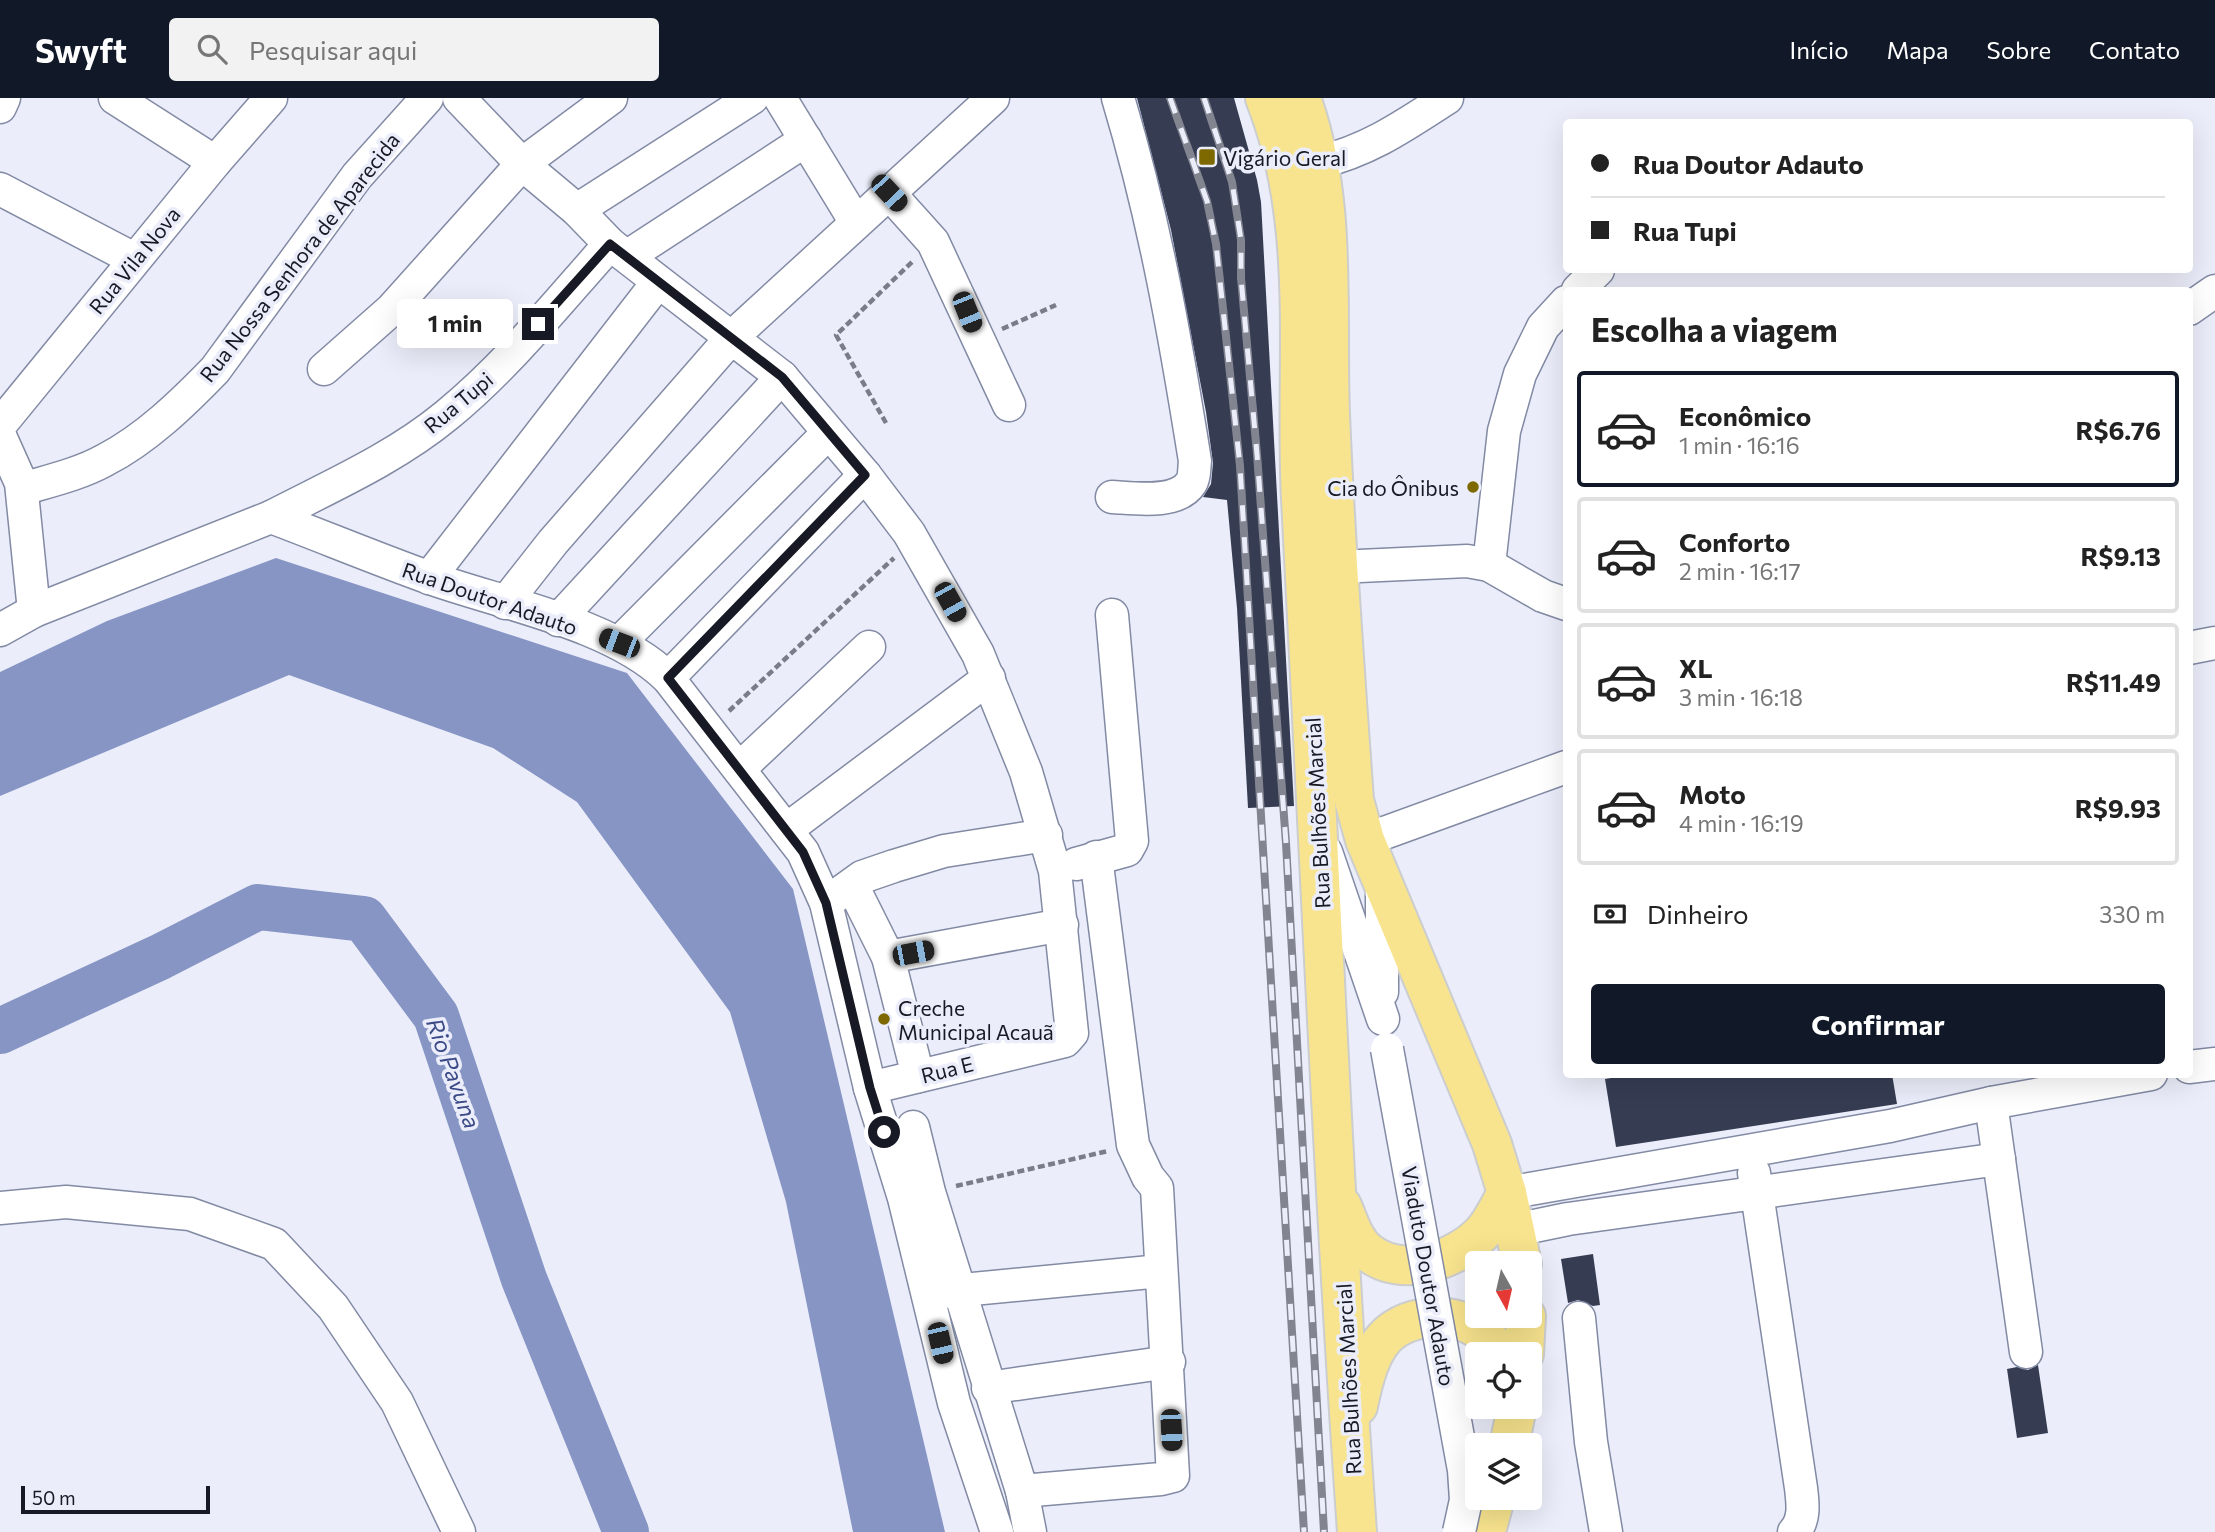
<!DOCTYPE html>
<html lang="pt">
<meta charset="utf-8">
<style>
:root{--surface:#fff;--page:#f2f2f2;--text:#222;--muted:#767676;--line:#e0e0e0;--accent:#111827}
body{margin:0;font-family:Commissioner,sans-serif;background:var(--page);color:var(--text);height:100vh;display:flex;flex-direction:column;font-size:26px;white-space:nowrap}
*{box-sizing:border-box;margin:0}
p{font-size:23px;color:var(--muted)}
.icon{flex:none;width:38px;height:38px;fill:none;stroke:currentColor;stroke-width:2;stroke-linecap:round;stroke-linejoin:round}
.map{position:relative;flex:1;overflow:hidden}
.side{position:absolute;left:1563px;top:189px;width:630px;height:791px;display:flex;flex-direction:column;background:var(--surface);border-radius:7px;box-shadow:0 7px 28px #0002}
.side>*{flex:none}
.hud{position:absolute;left:1563px;top:21px;width:630px;height:154px;border-radius:7px;box-shadow:0 7px 28px #0002;display:grid;align-content:center;height:154px;padding:0 28px;background:var(--surface)}
.needle{width:46px;rotate:172deg}
.tools{position:absolute;left:1465px;top:1153px;display:grid;gap:14px}
.tools a{display:grid;place-items:center;width:77px;height:77px;border-radius:7px;background:var(--surface);box-shadow:0 7px 28px #0002;font-size:35px}
.scale{position:absolute;left:21px;bottom:18px;width:189px;box-sizing:border-box;padding-left:7px;border:4px solid #171a24;border-top:0;font-size:19px;line-height:24px;white-space:nowrap;color:#171a24;-webkit-text-stroke:5px #ebeefa;paint-order:stroke}
.end{position:absolute;width:32px;height:32px;margin:-16px;border:9px solid #171a24;background:#fff;box-shadow:0 0 0 4px #fff}
.from{border-radius:50%}
.bubble{position:absolute;height:49px;border-radius:7px;background:var(--surface);box-shadow:0 7px 28px #0002;font-size:23px;font-weight:700;line-height:49px;text-align:center}
.car{position:absolute;width:21px;height:42px;margin:-21px -10px;border-radius:9px;box-shadow:0 0 5px 2px #0007;background:linear-gradient(#222 24%,#8ab4d8 0 40%,#222 0 76%,#8ab4d8 0 86%,#222 0)}
.hud b{display:flex;align-items:center;gap:24px;height:66px;font-size:26px}
.hud b+b{border-top:2px solid var(--line)}
.hud i{width:18px;height:18px;background:var(--text)}
ul{padding:0;list-style:none}
li{display:flex;align-items:center;gap:21px;height:116px;margin:0 14px 10px;padding:0 14px;border:4px solid var(--line);border-radius:7px}
li div{flex:1}
li b{display:block;font-size:26px}
li em{font-style:normal;font-weight:700}
li.current{border-color:var(--accent)}
li>.icon{width:63px;height:63px;stroke-width:1.5}
h2{padding:0 28px;font-size:32px;line-height:84px}
.pay{display:flex;align-items:center;gap:18px;height:77px;padding:0 28px;font-size:26px}
.pay p{margin-inline-start:auto}
.action{display:flex;gap:14px;margin-top:auto;padding:14px 28px}
.action a{flex:1;height:80px;border-radius:7px;background:var(--accent);color:#fff;font-size:28px;font-weight:700;line-height:80px;text-align:center}
header{display:flex;align-items:center;gap:42px;box-sizing:border-box;height:98px;padding:0 35px;background:var(--accent);color:#fff}
header strong{font-size:33px}
nav{display:flex;gap:38px;margin-inline-start:auto;font-size:24px}
.search{width:490px;height:63px;background:var(--page);display:flex;align-items:center;gap:18px;box-sizing:border-box;padding:0 24px;border-radius:7px;color:var(--muted);font-size:26px}
.map>svg:first-child{display:block}
.water{fill:#8795c5}
.lines{fill:none;stroke-linecap:round;stroke-linejoin:round}
.river{stroke:#8795c5;stroke-width:46}
.building{fill:#363d53}
.minor-casing{stroke:#828aa4;stroke-width:35}
.major-casing{stroke:#cccdcf;stroke-width:42}
.path{stroke:#7a7d88;stroke-width:4.5;stroke-dasharray:7 3.5;stroke-linecap:butt}
.minor{stroke:#fff;stroke-width:32}
.major{stroke:#f8e48e;stroke-width:38}
.rail-casing{stroke:#828590;stroke-width:8}
.rail{stroke:#ebeefa;stroke-width:5;stroke-dasharray:16;stroke-linecap:butt}
.minor-bridge-casing{stroke:#828aa4;stroke-width:35;stroke-linecap:butt}
.minor-bridge{stroke:#fff;stroke-width:32}
.route{stroke:#171a24;stroke-width:9}
.poi-dot{fill:#7d6900;stroke:#ebeefa;stroke-width:2.5}
.labels{text-anchor:middle;dominant-baseline:central;stroke-width:7;stroke-linejoin:round;paint-order:stroke}
.poi-label{font-size:21px;fill:#171a24;stroke:#ebeefa;text-anchor:start}
.street-label{font-size:21px;fill:#171a24;stroke:#ebeefa}
.water-label{font-size:23px;font-style:italic;fill:#3c4b88;stroke:#ebeefa}
</style>
<header>
<strong>Swyft</strong>
<div class="search"><svg class="icon" aria-label="search" viewBox="0 0 24 24"><circle cx="10" cy="10" r="6"/><path d="M15 15l6 6"/></svg>Pesquisar aqui</div>
<nav><a>Início</a><a>Mapa</a><a>Sobre</a><a>Contato</a></nav>
</header>
<div class="map">
<svg width="2215" height="1434" viewBox="0 0 2215 1434">
<rect width="100%" height="100%" fill="#ebeefa"/>
<polygon class="water" points="276,460 627,575 793,791 945,1434 853,1434 786,1104 730,914 577,704 493,650 289,577 0,698 0,574 107,523"/>
<g class="lines">
<polyline class="river" points="0,933 160,859 258,809 364,821 436,918 524,1181 626,1434"/>
</g>
<g class="building">
<polygon points="1137,0 1234,0 1257,82 1261,104 1294,708 1248,710 1237,510 1227,402 1203,399 1211,386 1213,365 1206,314 1171,132"/>
<polygon points="1635,976 1892,976 1897,1006 1616,1049 1605,981"/>
<polygon points="1593,1156 1600,1207 1593,1208 1578,1202 1568,1205 1561,1161"/>
<polygon points="2038,1267 2048,1335 2017,1340 2007,1271 2017,1269 2028,1272"/>
</g>
<g class="lines">
<defs>
<g id="minor">
<polyline points="115,0 215,64"/>
<polyline points="459,0 522,66 577,112 610,146 782,279 865,377 909,435 978,556 1026,674 1055,773 1072,935 1065,943 870,990"/>
<polyline points="780,0 855,123"/>
<polyline points="0,9 4,0"/>
<path d="M 1320,64 C 1370,52 1405,27 1447,0"/>
<polyline points="0,91 134,161"/>
<polyline points="889,95 933,144 1009,307"/>
<polyline points="577,112 752,0"/>
<polyline points="628,158 806,42"/>
<polyline points="1578,192 1598,172"/>
<polyline points="2189,211 2215,193"/>
<polyline points="324,271 392,211 522,66 611,0"/>
<polyline points="0,327 215,64 271,0"/>
<polyline points="0,338 21,385 34,513"/>
<path d="M 22,391 C 49,383 80,376 105,362 C 146,341 183,305 215,272 L 357,78 L 427,0"/>
<path d="M 1112,399 C 1133,400 1177,407 1191,385 C 1195,379 1194,370 1195,363 C 1175,238 1155,123 1118,0"/>
<path d="M 271,419 C 331,388 395,360 447,317 C 508,267 558,204 610,146"/>
<polyline points="1489,467 1504,333 1520,276 1543,229 1566,204"/>
<polyline points="1338,469 1467,463 1489,467 1543,498 1566,506"/>
<polyline points="429,480 658,184"/>
<polyline points="505,505 553,444 732,239 993,0"/>
<polyline points="558,522 782,279"/>
<path d="M 0,532 L 34,513 L 271,419 C 324,439 377,461 430,480 C 503,506 613,526 668,580 L 803,754 L 826,805 L 870,990 L 904,1100 L 954,1305 L 997,1434"/>
<polyline points="619,545 828,335"/>
<polyline points="2189,550 2215,545"/>
<polyline points="668,580 865,377"/>
<polyline points="739,671 869,549"/>
<polyline points="786,732 989,580"/>
<polyline points="1365,742 1566,669"/>
<polyline points="1326,754 1383,921"/>
<polyline points="1076,766 1127,752 1132,743 1112,517"/>
<polyline points="852,787 888,859 918,978"/>
<polyline points="1382,791 1382,894"/>
<polyline points="826,805 862,779 894,768 944,753 1046,737"/>
<polyline points="888,859 1062,827"/>
<polyline points="2189,969 2215,966"/>
<polyline points="1991,1005 2026,1254"/>
<polyline points="913,1029 929,1094 1022,1393 1161,1381 1173,1378 1157,1090 1148,1079 1133,1047 1096,759"/>
<path d="M 1754,1075 L 1801,1390 C 1803,1406 1805,1422 1794,1434"/>
<polyline points="1507,1095 1890,1028 1991,1005 2151,976"/>
<polyline points="0,1110 66,1104 190,1116 274,1146 333,1209 397,1304 459,1434"/>
<polyline points="1515,1132 1568,1121 1999,1061"/>
<polyline points="941,1194 1161,1173"/>
<polyline points="1579,1220 1591,1344 1606,1434"/>
<polyline points="988,1290 1169,1264"/>
<polyline points="1022,1393 1030,1434"/>
</g>
<g id="major">
<path d="M 1265,0 C 1316,128 1294,267 1301,401 C 1319,745 1333,1090 1357,1434"/>
<path d="M 1301,0 C 1338,102 1326,209 1330,315 C 1335,445 1345,574 1354,702 L 1365,742 L 1492,1046 L 1507,1095 L 1522,1166"/>
<path d="M 1342,1108 C 1349,1124 1354,1143 1368,1154 C 1401,1181 1454,1163 1481,1136 C 1492,1125 1499,1108 1507,1095"/>
<polyline points="1524,1256 1526,1218"/>
<path d="M 1358,1308 C 1363,1283 1371,1246 1395,1231 C 1428,1210 1483,1217 1497,1256"/>
<polyline points="1509,1348 1517,1309"/>
<polyline points="1486,1434 1495,1400"/>
</g>
</defs>
<use href="#minor" class="minor-casing"/>
<use href="#major" class="major-casing"/>
<g class="path">
<polyline points="1002,231 1056,207"/>
<polyline points="886,325 836,237 912,164"/>
<polyline points="729,613 894,460"/>
<polyline points="956,1088 1108,1053"/>
</g>
<use href="#minor" class="minor"/>
<use href="#major" class="major"/>
<defs>
<g id="rail">
<polyline points="1170,0 1207,103 1216,146 1240,368 1304,1434"/>
<polyline points="1204,0 1232,84 1241,142 1241,180 1257,356 1286,745 1324,1434"/>
</g>
</defs>
<use href="#rail" class="rail-casing"/>
<use href="#rail" class="rail"/>
<defs>
<polyline id="minor-bridge" points="1387,951 1464,1372 1466,1402 1459,1434"/>
</defs>
<use href="#minor-bridge" class="minor-bridge-casing"/>
<use href="#minor-bridge" class="minor-bridge"/>
</g>
<g class="lines">
<polyline class="route" points="538,226 610,146 782,279 865,377 668,580 803,754 826,805 870,990 884,1034"/>
</g>
<g class="poi-dot">
<rect x="1198" y="50" width="18" height="18" rx="3.5"/>
<circle cx="1473" cy="389" r="7"/>
<circle cx="884" cy="921" r="7"/>
</g>
<g class="labels">
<g class="poi-label">
<text x="1223" y="59">Vigário Geral</text>
<text x="1459" y="389" text-anchor="end">Cia do Ônibus</text>
<text x="898" y="909">Creche<tspan x="898" dy="24">Municipal Acauã</tspan></text>
</g>
<g class="street-label">
<text transform="translate(299 159) rotate(-52)">Rua Nossa Senhora de Aparecida</text>
<text transform="translate(134 162) rotate(-51)">Rua Vila Nova</text>
<text transform="translate(458 304) rotate(-40)">Rua Tupi</text>
<text transform="translate(490 500) rotate(19)">Rua Doutor Adauto</text>
<text transform="translate(1317 715) rotate(-93)">Rua Bulhões Marcial</text>
<text transform="translate(947 971) rotate(-14)">Rua E</text>
<text transform="translate(1429 1178) rotate(80)">Viaduto Doutor Adauto</text>
<text transform="translate(1348 1281) rotate(-93)">Rua Bulhões Marcial</text>
</g>
<g class="water-label">
<text transform="translate(454 975) rotate(70)">Rio Pavuna</text>
</g>
</g>
</svg>
<div class="tools">
<a><svg class="needle" viewBox="-14 -14 28 28"><path d="M0-13l5 13h-10z" fill="#e53935"/><path d="M0 13l5-13h-10z" fill="#767676"/></svg></a>
<a><svg class="icon" aria-label="locate" viewBox="0 0 24 24"><circle cx="12" cy="12" r="6"/><path d="M12 2v4M12 18v4M2 12h4M18 12h4"/></svg></a>
<a><svg class="icon" aria-label="layers" viewBox="0 0 24 24"><path d="M12 4l9 5-9 5-9-5zM3 14l9 5 9-5"/></svg></a>
</div>
<div class="scale">50 m</div>
<i class="end from" style="left:884px;top:1034px"></i>
<i class="end" style="left:538px;top:226px"></i>
<div class="bubble" style="left:397px;top:201px;width:116px">1 min</div>
<i class="car" style="left:889px;top:95px;rotate:137deg"></i>
<i class="car" style="left:967px;top:214px;rotate:158deg"></i>
<i class="car" style="left:950px;top:504px;rotate:151deg"></i>
<i class="car" style="left:619px;top:545px;rotate:291deg"></i>
<i class="car" style="left:913px;top:855px;rotate:79deg"></i>
<i class="car" style="left:940px;top:1245px;rotate:167deg"></i>
<i class="car" style="left:1171px;top:1332px;rotate:177deg"></i>
<div class="hud">
<b><i class="from"></i>Rua Doutor Adauto</b>
<b><i></i>Rua Tupi</b>
</div>
<section class="side">
<h2>Escolha a viagem</h2>
<ul>
<li class="current"><svg class="icon" aria-label="car" viewBox="0 0 24 24"><path d="M5 17H2v-5l4-1 3-4h7l3 4 3 1v5h-3M9 17h6M6 11h13"/><circle cx="7" cy="17" r="2"/><circle cx="17" cy="17" r="2"/></svg><div><b>Econômico</b><p>1 min · 16:16</p></div><em>R$6.76</em></li>
<li><svg class="icon" aria-label="car" viewBox="0 0 24 24"><path d="M5 17H2v-5l4-1 3-4h7l3 4 3 1v5h-3M9 17h6M6 11h13"/><circle cx="7" cy="17" r="2"/><circle cx="17" cy="17" r="2"/></svg><div><b>Conforto</b><p>2 min · 16:17</p></div><em>R$9.13</em></li>
<li><svg class="icon" aria-label="car" viewBox="0 0 24 24"><path d="M5 17H2v-5l4-1 3-4h7l3 4 3 1v5h-3M9 17h6M6 11h13"/><circle cx="7" cy="17" r="2"/><circle cx="17" cy="17" r="2"/></svg><div><b>XL</b><p>3 min · 16:18</p></div><em>R$11.49</em></li>
<li><svg class="icon" aria-label="car" viewBox="0 0 24 24"><path d="M5 17H2v-5l4-1 3-4h7l3 4 3 1v5h-3M9 17h6M6 11h13"/><circle cx="7" cy="17" r="2"/><circle cx="17" cy="17" r="2"/></svg><div><b>Moto</b><p>4 min · 16:19</p></div><em>R$9.93</em></li>
</ul>
<div class="pay"><svg class="icon" aria-label="cash" viewBox="0 0 24 24"><path d="M3 7h18v10H3z"/><circle cx="12" cy="12" r="2"/></svg>Dinheiro<p>330 m</p></div>
<div class="action"><a>Confirmar</a></div>
</section>
</div>
